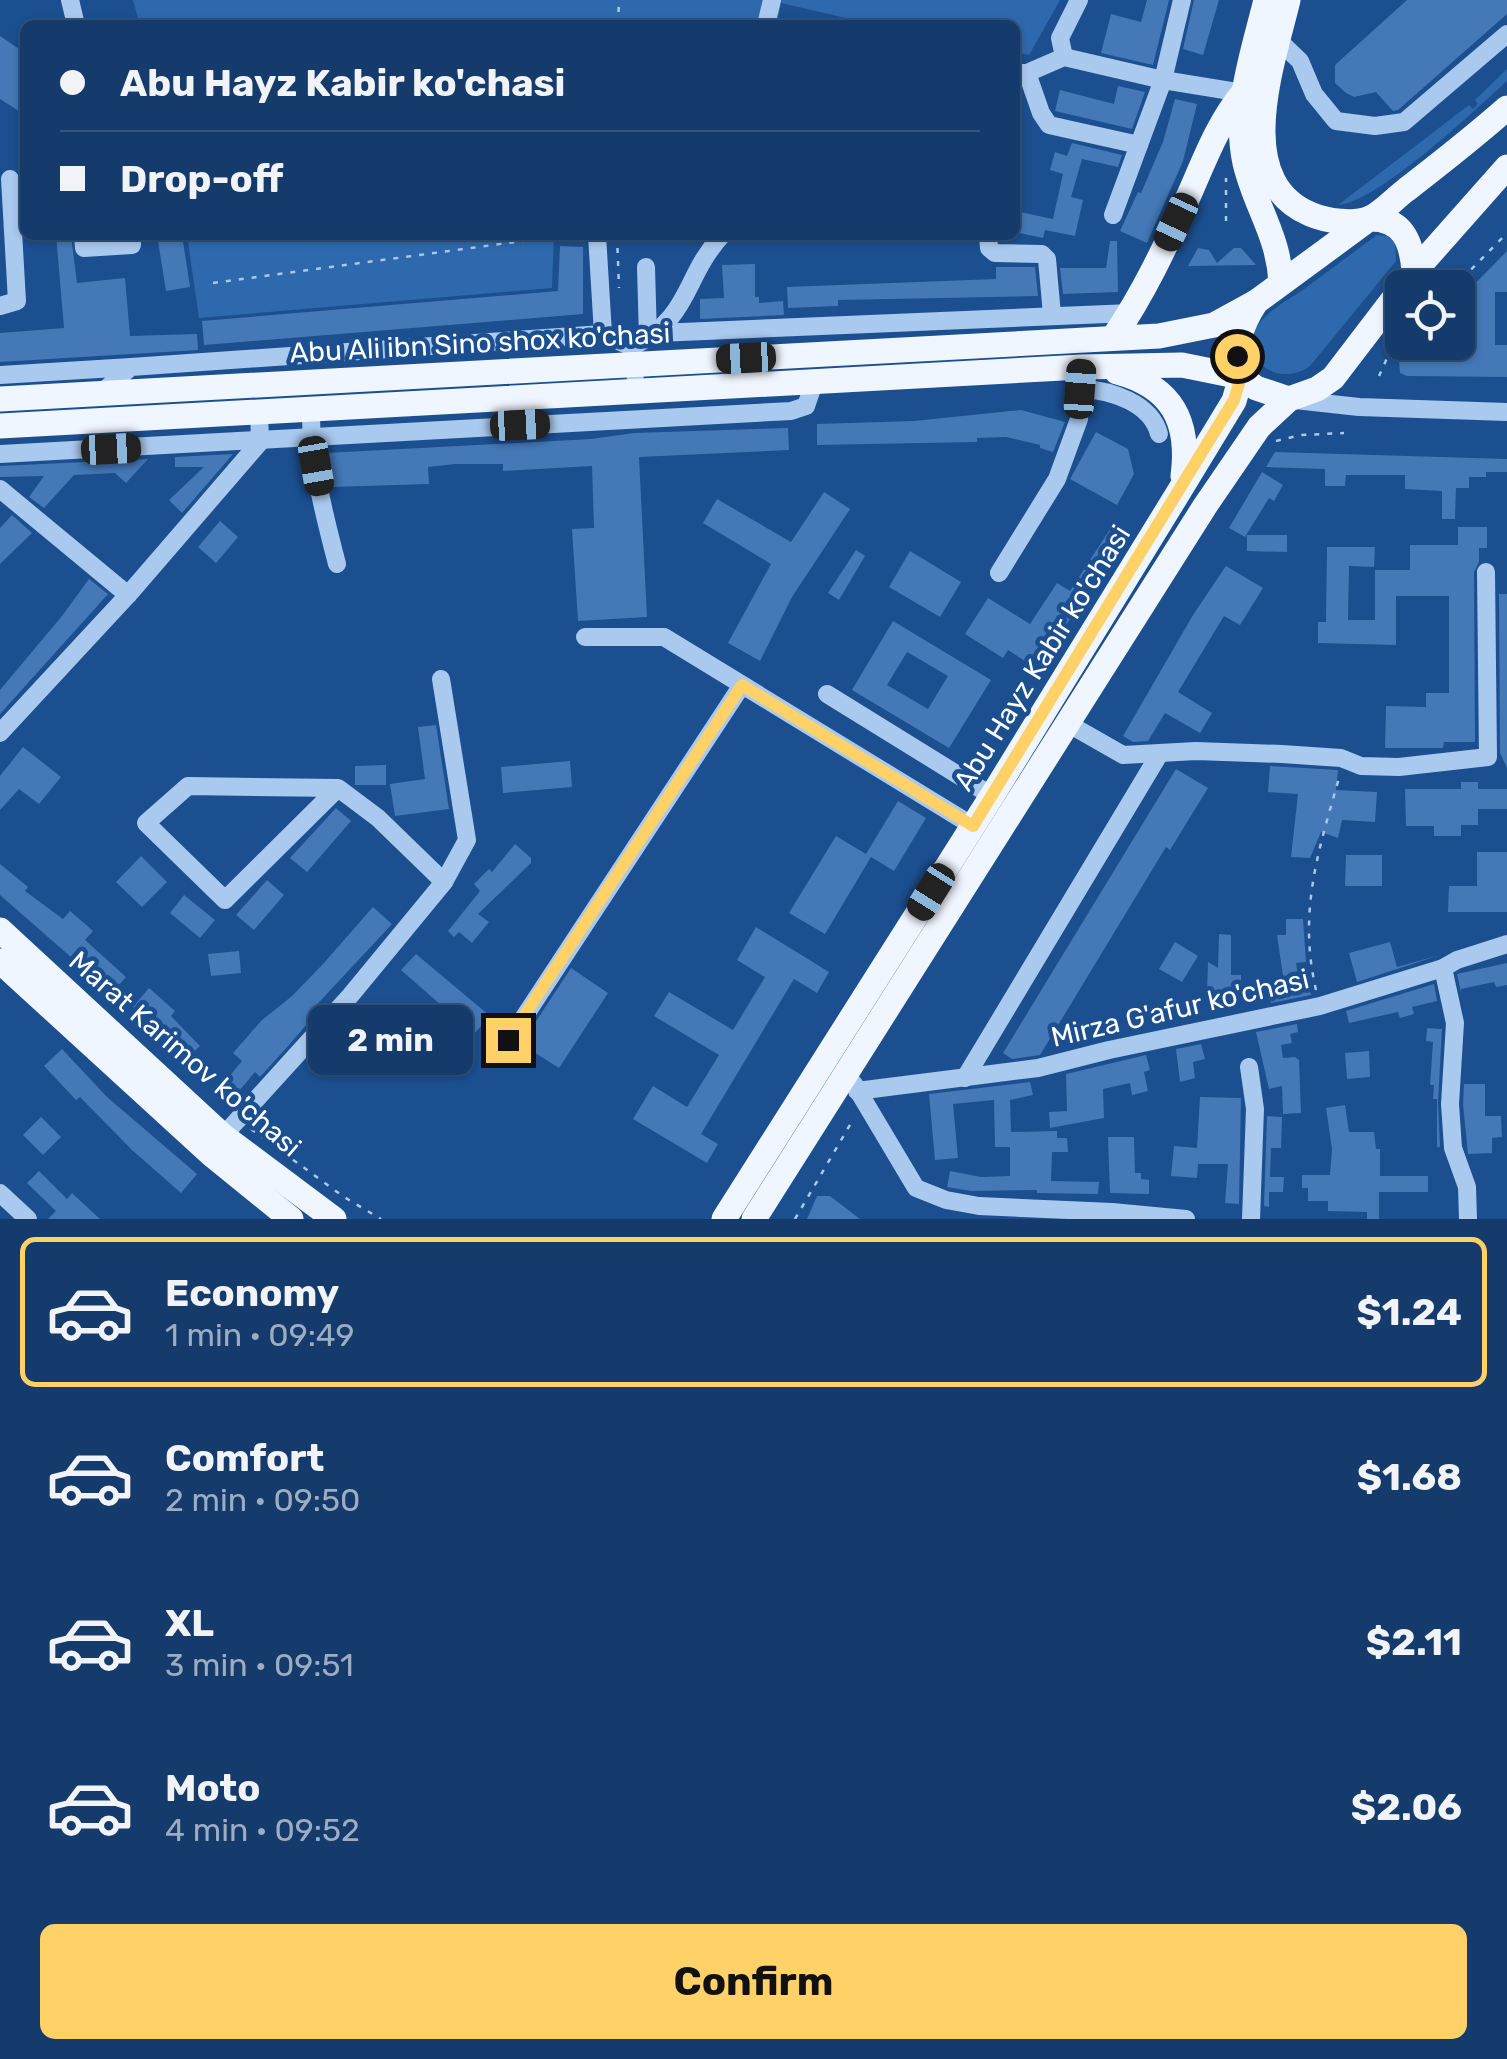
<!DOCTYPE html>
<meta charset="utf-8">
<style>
:root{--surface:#143b6b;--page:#1d4271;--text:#f1f3f6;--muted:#9dadc1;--line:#33557e;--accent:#ffd166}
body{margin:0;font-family:Rubik,sans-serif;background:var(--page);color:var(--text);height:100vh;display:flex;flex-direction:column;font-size:38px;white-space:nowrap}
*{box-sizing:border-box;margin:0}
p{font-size:32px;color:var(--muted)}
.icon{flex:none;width:55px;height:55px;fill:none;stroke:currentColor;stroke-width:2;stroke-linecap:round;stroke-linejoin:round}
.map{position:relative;height:1219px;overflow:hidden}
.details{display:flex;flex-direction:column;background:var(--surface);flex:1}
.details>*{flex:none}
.top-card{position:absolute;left:20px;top:20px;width:1000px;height:220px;border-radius:15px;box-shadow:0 2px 8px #0004,0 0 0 2px var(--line);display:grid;align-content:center;height:220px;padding:0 40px;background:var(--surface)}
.controls{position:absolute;left:1385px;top:270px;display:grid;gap:20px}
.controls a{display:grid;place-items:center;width:90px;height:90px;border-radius:15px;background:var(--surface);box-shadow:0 2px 8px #0004,0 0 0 2px var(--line);font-size:50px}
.end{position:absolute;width:45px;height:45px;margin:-22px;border:12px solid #ffd166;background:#111;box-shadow:0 0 0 5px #111}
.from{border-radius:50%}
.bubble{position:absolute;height:70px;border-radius:15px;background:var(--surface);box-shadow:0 2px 8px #0004,0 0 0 2px var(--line);font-size:32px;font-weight:700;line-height:70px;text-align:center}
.car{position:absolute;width:30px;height:60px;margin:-30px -15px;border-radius:12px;box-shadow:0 0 8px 2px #0007;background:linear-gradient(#222 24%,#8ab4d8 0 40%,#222 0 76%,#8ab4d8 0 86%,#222 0)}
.top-card b{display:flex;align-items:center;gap:35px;height:95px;font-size:38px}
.top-card b+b{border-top:2px solid var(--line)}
.top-card i{width:25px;height:25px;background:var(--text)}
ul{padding:18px 0 0;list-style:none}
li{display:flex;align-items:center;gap:30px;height:150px;margin:0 20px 15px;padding:0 20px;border:5px solid transparent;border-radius:15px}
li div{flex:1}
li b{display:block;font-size:38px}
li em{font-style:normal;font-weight:700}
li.active{border-color:var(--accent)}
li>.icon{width:90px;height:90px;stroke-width:1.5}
.primary-button{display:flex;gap:20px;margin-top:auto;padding:20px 40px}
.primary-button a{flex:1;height:115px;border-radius:15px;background:var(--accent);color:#111;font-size:40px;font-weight:700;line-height:115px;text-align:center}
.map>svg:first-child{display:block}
.green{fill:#2e69ad}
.building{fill:#4478b7;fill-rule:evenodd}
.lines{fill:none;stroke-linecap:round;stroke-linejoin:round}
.path{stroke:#a9c9ee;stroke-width:2.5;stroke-dasharray:5 8;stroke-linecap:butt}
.minor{stroke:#a9c9ee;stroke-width:18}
.major{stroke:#f0f6ff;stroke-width:25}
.route{stroke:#ffd166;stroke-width:12}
.labels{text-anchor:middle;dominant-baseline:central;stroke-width:9;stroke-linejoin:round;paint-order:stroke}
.street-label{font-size:28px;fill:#fff;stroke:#1b4f8f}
</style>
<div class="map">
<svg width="1507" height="1219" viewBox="0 0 1507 1219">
<rect width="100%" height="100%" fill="#1b4f8f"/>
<g class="green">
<polygon points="133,0 1060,0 1029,55 1015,52 1015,25 876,25 781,3 777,25 140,25"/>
<path d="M 1507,69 L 1507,81 C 1475,110 1377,203 1338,205 L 1469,105 L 1473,109 L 1478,104 L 1475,100 Z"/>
<polygon points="187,235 554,235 552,288 199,318"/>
<path d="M 1377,235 L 1388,236 L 1395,243 L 1396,261 L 1310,366 C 1275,391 1232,353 1262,320 C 1272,309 1287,300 1300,292 C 1326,273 1351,254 1377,235 Z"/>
</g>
<g class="building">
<polygon points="1147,0 1169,0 1153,65 1101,53 1111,14 1141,22"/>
<polygon points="1194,0 1219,0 1203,55 1183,49"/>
<polygon points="1407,0 1507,0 1507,14 1398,110 1393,111 1376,92 1354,97 1346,93 1335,83 1335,65"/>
<polygon points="0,36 25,53 25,102 19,111 0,99"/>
<polygon points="1118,86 1145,92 1132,129 1055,111 1060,90 1114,104"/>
<polygon points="1175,99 1197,104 1183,161 1147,243 1120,231 1138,192 1141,193 1163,142"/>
<polygon points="1072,143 1122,155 1118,167 1082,159 1071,197 1083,200 1075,236 1045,230 1043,238 1015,232 1015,211 1053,219 1063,174 1050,170 1055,152 1067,156"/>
<polygon points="56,235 71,235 77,283 125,278 130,336 197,334 198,350 0,362 0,333 64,328"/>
<polygon points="157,235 182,235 190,287 166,291"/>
<polygon points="1110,241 1117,241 1118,292 1063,294 1060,268 1106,268"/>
<polygon points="560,246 583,247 583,314 204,345 202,321 558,291"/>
<polygon points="1198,248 1209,250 1217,263 1234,248 1241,248 1256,265 1188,266"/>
<polygon points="1507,251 1507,292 1495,292 1495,345 1507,345 1507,377 1407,376 1400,373 1399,361 1416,342 1458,342 1458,301"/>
<polygon points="755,264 755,297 759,297 759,303 783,301 784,315 700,319 700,299 724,298 722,265"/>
<polygon points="996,267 1035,267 1038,296 838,300 838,306 788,308 787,287 996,279"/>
<polygon points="1021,410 1065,422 1053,452 1040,448 1040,445 1006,437 977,438 977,442 817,445 817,424 914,421"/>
<polygon points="788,428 789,450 639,457 647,617 578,621 572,529 594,528 592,466 503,471 503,464 455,464 428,467 429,484 331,487 326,453 591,439 634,433"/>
<polygon points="1096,432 1128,449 1134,474 1117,505 1070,479"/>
<polygon points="1275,452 1507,459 1507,472 1486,472 1486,477 1469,477 1469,488 1456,488 1455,519 1442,519 1442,491 1405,489 1405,475 1346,475 1345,486 1325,486 1325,469 1266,467"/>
<polygon points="233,454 182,513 169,500 204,467 175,467 175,457"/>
<polygon points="148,459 126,483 115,473 74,475 44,508 29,497 44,476 0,477 0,466"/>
<polygon points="1262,472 1283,485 1274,501 1269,498 1245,537 1229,528"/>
<polygon points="824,492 850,509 792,597 760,661 728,643 771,564 703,523 717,499 791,542"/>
<polygon points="12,515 32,533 0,564 0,528"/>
<polygon points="220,521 238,537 216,563 198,547"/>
<polygon points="1114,523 1128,531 1037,669 1008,650 1003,658 965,634 988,598 1030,624 1057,583 1070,591"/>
<polygon points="1458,527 1487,527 1487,548 1479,548 1479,562 1474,572 1475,742 1444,742 1443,748 1385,748 1386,706 1426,707 1426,693 1449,693 1449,596 1396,596 1396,645 1318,643 1318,622 1326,622 1327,547 1375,547 1374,567 1349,566 1348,620 1375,620 1375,570 1410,570 1410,545 1458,545"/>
<polygon points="1247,535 1287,535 1287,552 1247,551"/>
<polygon points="856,550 865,556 839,600 828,593"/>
<polygon points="910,551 961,582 940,617 889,587"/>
<polygon points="1226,566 1263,588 1240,625 1224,616 1178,692 1212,713 1200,733 1165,713 1148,741 1133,742 1123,736 1193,615"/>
<polygon points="89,579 108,594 0,714 0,690 62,616"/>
<polygon points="1499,594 1507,594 1507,768 1500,753"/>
<path d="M 893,621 L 991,680 L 949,748 L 852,690 ZM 907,652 L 948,676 L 928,709 L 887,685 Z"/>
<polygon points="436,725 449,809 395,816 390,784 425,779 418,727"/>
<polygon points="23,747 61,777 39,804 19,789 0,810 0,776"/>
<polygon points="570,761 572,787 503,793 501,767"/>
<polygon points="386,765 386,785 355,785 355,766"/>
<polygon points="1270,766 1338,770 1336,790 1377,792 1375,822 1342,820 1338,838 1321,832 1310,858 1291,857 1298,794 1268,792"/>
<polygon points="1176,769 1208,788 1170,850 1166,847 1040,1055 1012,1059 1003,1053"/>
<polygon points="1461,782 1478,782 1478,789 1507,789 1507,809 1478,809 1478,825 1461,825 1461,836 1434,836 1434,826 1406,826 1405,789 1461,789"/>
<polygon points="898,801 926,818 894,871 871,857 825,934 789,913 836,836 866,854"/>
<polygon points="336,808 351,821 307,872 290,858"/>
<polygon points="515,844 531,858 531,863 478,914 489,922 472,943 459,932 454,937 448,931 480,891 474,884 489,869 492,872"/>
<polygon points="1477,852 1507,852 1507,912 1448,912 1449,886 1477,886"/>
<polygon points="1346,855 1382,855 1382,886 1345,886"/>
<polygon points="141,856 167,882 142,907 116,882"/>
<polygon points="0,864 28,887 25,891 63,919 70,911 93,931 85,940 126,977 108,997 85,975 88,972 0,895"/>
<polygon points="267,880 284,895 254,930 236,915"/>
<polygon points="184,895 215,920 200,938 170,913"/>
<polygon points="373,907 392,924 309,1013 313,1017 289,1045 260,1077 255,1072 229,1103 216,1092 242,1061 233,1053 261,1021 292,996 323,964"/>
<polygon points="1286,919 1303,919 1306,962 1296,963 1301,993 1310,991 1311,995 1271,1003 1270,1000 1286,996 1277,935 1286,935"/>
<polygon points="756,927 829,972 817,993 794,979 701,1134 718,1144 707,1163 633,1119 653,1086 687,1107 719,1055 654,1016 669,992 733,1030 765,977 737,960"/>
<polygon points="1219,934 1231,935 1231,975 1241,975 1241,995 1207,994 1208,962 1218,968"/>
<polygon points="1175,942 1198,956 1182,982 1159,969"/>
<polygon points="1390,942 1397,967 1440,955 1357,982 1349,953"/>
<polygon points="239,951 241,973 211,976 208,954"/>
<polygon points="416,954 490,1016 474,1034 401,970"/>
<polygon points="1507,963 1507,985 1496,987 1494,982 1461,989 1461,993 1457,974"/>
<polygon points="571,968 608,993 559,1068 521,1044"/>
<polygon points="1434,984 1437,1001 1412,1007 1414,1014 1400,1018 1398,1012 1349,1023 1346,1011"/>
<polygon points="149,988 175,1011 171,1016 200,1046 188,1057 133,1007"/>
<polygon points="1297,1024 1298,1032 1290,1034 1292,1043 1281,1045 1283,1058 1295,1057 1299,1060 1301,1113 1283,1114 1282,1086 1269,1089 1256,1032"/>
<polygon points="1427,1028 1442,1029 1438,1103 1440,1147 1437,1147 1437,1099 1433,1099 1434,1085 1430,1085 1433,1042 1426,1041"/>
<polygon points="1201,1044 1205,1059 1193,1062 1195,1078 1180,1082 1176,1049"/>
<polygon points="62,1049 107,1097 197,1174 181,1193 132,1150 80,1097 76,1100 44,1066"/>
<polygon points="1369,1051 1370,1077 1347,1079 1345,1053"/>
<polygon points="1146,1055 1150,1070 1144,1072 1148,1091 1132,1095 1130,1083 1103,1089 1104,1118 1050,1128 1049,1112 1067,1111 1066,1074"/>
<polygon points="1030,1082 1033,1095 1010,1100 1011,1132 1057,1131 1057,1138 1067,1138 1068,1152 1052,1152 1051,1181 1099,1182 1098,1194 1037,1193 1037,1190 971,1191 947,1187 950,1171 981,1177 1010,1176 1010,1147 995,1147 994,1100 953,1104 958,1158 935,1160 929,1094"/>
<polygon points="1464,1084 1485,1084 1485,1116 1501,1116 1502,1137 1492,1138 1492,1153 1468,1154 1463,1104"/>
<polygon points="1200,1097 1241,1098 1239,1204 1225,1203 1228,1164 1198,1164 1197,1178 1171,1176 1174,1146 1197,1148"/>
<polygon points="1345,1105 1349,1132 1374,1132 1376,1149 1380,1149 1380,1176 1428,1176 1428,1192 1379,1192 1379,1219 1367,1219 1367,1212 1328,1211 1328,1201 1308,1201 1308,1188 1302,1188 1302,1175 1330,1175 1332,1149 1326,1108"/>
<polygon points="1267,1116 1282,1117 1281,1148 1271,1148 1270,1177 1284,1177 1283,1192 1269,1192 1269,1207 1264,1206"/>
<polygon points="41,1117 61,1137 43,1155 23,1135"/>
<polygon points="1108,1137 1134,1137 1135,1173 1141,1173 1141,1179 1149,1180 1149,1194 1110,1193"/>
<polygon points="39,1171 67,1199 72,1193 100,1219 48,1219 56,1211 27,1183"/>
<polygon points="817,1196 830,1196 860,1219 807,1219"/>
</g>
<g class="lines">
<g class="path">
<polyline points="618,25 619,0"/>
<polyline points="1226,221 1226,178"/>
<polyline points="529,235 530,240 578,240"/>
<polyline points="617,235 619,288"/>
<polyline points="213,283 530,240"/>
<polyline points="1453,288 1507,233"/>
<polyline points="1379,376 1388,356 1402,341"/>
<polyline points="1276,441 1301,435 1344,433"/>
<path d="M 1316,990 C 1298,912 1318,852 1339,778"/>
<polyline points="251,1129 344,1197 381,1219"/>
<polyline points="795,1219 854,1118"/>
</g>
<g class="minor">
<polyline points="70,0 76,25"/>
<polyline points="766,25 772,0"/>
<polyline points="1278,40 1300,61 1314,94 1336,121 1375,126 1404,122 1507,34"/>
<polyline points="1064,57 1060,38 1079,0"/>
<polyline points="1015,73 1027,73 1064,57 1163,80 1243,93"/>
<polyline points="1027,73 1041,113 1049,125 1139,145"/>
<polyline points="1113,215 1163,80 1182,0"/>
<polyline points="83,235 84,248 132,245 132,235"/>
<polyline points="597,235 603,334 632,347 635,375"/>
<polyline points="988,235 989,248 995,253 1042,254 1047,259 1052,315"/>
<polyline points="646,267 648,338"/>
<polyline points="0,306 17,301 10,179"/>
<polyline points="658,333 1131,313"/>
<path d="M 632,347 C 693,315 682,279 722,235"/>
<polyline points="0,375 131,367"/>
<path d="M 1081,389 C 1111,390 1151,403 1159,434"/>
<polyline points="101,393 131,367 603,334"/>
<polyline points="1295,400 1359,407 1507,412"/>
<path d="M 311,408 C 310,461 324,514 337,564"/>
<polyline points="0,454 791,411 806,406 815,380"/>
<polyline points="0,489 128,595"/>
<polyline points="999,573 1057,479 1079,419 1082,367"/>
<polyline points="585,637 664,637 973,826"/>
<polyline points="441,679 467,840 444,882"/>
<polyline points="827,694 992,796"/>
<polyline points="1067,723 1123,755 1196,751 1282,754 1341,758 1361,766 1399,767 1488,757 1486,572"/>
<polyline points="0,733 128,595 260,442 259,411"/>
<polyline points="1443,968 1455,1023 1450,1104 1453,1148 1467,1187 1468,1219"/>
<polyline points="509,1040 742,685"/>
<polyline points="1249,1067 1255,1109 1251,1219"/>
<polyline points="965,1078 1160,753"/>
<polyline points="854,1084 916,1188 946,1200 979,1206 1112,1212 1186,1219"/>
<polyline points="857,1091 1038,1068 1109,1050 1320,1006 1443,968 1457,960 1507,944"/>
<polyline points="223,1136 350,996 444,882 378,818 338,788 188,786 146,823 225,900 338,788"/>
<polyline points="0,1193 28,1219"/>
</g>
<g class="major">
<path d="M 1266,0 C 1253,53 1233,108 1245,163 C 1255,206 1279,236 1281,283"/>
<path d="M 1288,0 C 1273,63 1230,180 1310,214 C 1326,221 1354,225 1370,218 C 1383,212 1395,198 1406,190 C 1441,163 1474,137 1507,108"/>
<path d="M 1369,219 C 1403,218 1412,242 1414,272 L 1333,378 L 1317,389 L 1289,399 L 1256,388 L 1241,377 C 1233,348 1240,327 1256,302 Z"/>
<polyline points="1414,272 1507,167"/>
<path d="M 1113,338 C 1144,293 1166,245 1189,195 C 1205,159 1218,123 1243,93"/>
<path d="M 1117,372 C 1173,387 1190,422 1183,476"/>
<polyline points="0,399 1159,336 1214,325 1256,302"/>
<polyline points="0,426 1082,367 1182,365 1241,377"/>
<polyline points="0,930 223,1136 334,1219"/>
<polyline points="0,961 211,1154 291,1219"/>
<polyline points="724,1219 992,796 1180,490 1234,401 1241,377"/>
<polyline points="754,1219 1205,506 1259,427 1289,399"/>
</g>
</g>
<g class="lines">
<polyline class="route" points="508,1040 742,685 973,826 1234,400 1241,377 1237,356"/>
</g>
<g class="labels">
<g class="street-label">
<text transform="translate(480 343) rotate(-3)">Abu Ali ibn Sino shox ko'chasi</text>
<text transform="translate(1042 658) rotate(-58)">Abu Hayz Kabir ko'chasi</text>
<text transform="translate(1180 1008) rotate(-13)">Mirza G'afur ko'chasi</text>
<text transform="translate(185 1054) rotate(41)">Marat Karimov ko'chasi</text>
</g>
</g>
</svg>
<div class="controls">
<a><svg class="icon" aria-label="locate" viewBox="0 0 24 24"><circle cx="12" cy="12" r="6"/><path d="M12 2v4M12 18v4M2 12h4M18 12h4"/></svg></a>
</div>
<i class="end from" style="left:1237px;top:356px"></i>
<i class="end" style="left:508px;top:1040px"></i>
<div class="bubble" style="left:308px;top:1005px;width:165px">2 min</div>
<i class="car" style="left:1176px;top:222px;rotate:205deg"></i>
<i class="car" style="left:746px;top:358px;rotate:267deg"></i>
<i class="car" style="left:1080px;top:389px;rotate:4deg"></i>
<i class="car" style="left:520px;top:425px;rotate:87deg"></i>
<i class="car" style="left:111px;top:449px;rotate:87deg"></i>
<i class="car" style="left:316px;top:466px;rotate:170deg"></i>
<i class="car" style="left:931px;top:892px;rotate:212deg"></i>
<div class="top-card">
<b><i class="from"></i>Abu Hayz Kabir ko'chasi</b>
<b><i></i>Drop-off</b>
</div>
</div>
<section class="details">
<ul>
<li class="active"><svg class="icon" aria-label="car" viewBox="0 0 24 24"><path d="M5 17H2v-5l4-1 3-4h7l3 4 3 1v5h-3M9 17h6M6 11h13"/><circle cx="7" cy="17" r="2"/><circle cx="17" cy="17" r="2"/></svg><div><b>Economy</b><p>1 min · 09:49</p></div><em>$1.24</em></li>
<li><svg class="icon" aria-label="car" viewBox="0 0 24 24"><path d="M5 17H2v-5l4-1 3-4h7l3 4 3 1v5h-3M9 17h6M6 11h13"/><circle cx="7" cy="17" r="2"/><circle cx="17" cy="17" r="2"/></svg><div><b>Comfort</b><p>2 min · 09:50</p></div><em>$1.68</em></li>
<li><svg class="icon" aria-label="car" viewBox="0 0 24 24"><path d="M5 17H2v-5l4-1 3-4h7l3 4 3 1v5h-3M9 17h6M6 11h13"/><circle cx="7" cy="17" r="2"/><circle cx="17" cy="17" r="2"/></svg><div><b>XL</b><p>3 min · 09:51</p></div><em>$2.11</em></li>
<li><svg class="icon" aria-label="car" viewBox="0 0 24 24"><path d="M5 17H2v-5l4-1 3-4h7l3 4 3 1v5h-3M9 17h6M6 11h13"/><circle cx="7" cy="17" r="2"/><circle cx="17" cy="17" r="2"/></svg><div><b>Moto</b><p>4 min · 09:52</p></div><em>$2.06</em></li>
</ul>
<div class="primary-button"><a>Confirm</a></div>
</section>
